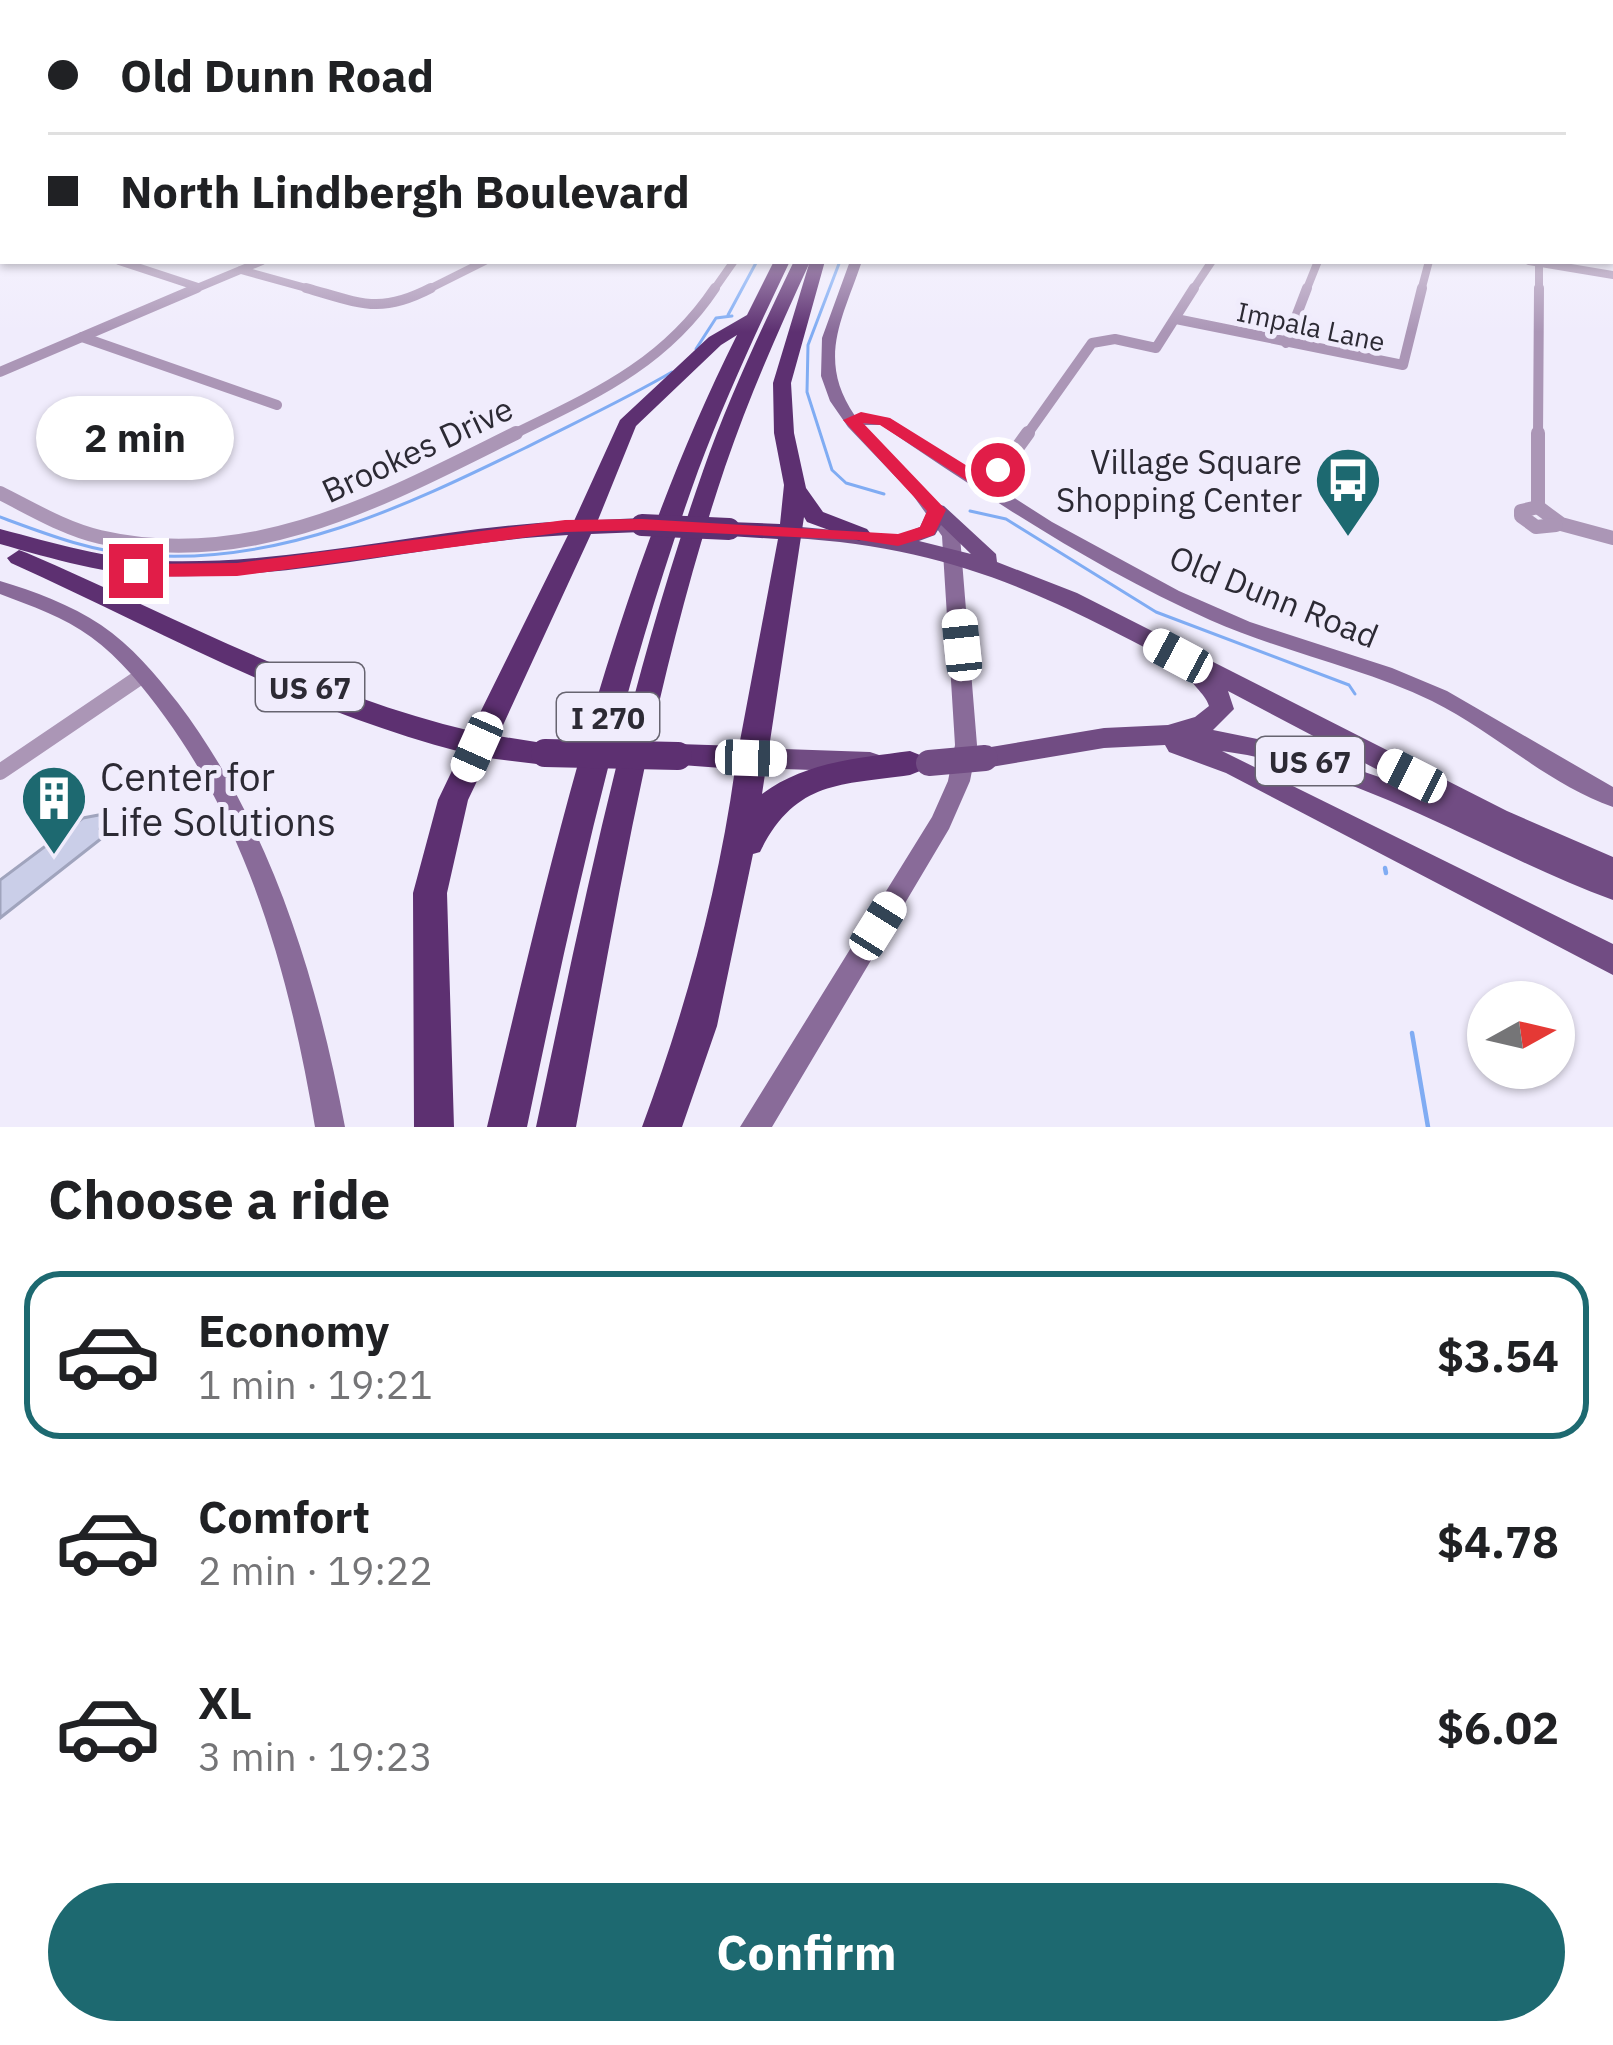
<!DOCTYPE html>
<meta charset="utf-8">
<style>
:root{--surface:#fff;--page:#f2f2f2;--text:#202124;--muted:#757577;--line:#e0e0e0;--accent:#1d6970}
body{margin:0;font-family:"IBM Plex Sans",sans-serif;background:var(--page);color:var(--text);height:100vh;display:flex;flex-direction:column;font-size:45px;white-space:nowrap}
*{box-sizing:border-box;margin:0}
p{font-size:39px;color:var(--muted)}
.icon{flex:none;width:66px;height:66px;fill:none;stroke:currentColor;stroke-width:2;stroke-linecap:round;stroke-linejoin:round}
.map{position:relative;height:1127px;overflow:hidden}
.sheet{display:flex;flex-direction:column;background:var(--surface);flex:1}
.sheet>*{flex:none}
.guide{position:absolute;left:0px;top:0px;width:1614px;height:264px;box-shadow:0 3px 9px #0004;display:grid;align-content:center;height:264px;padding:0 48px;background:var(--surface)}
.needle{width:78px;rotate:82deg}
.fabs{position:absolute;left:1467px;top:981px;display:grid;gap:24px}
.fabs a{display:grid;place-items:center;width:108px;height:108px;border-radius:50%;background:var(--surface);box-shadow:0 3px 9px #0004;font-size:60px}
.end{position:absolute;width:54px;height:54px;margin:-27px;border:15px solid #e11d48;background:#fff;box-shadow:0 0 0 6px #fff}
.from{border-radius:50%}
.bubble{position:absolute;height:84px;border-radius:42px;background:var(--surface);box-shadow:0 3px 9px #0004;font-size:39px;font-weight:700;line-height:84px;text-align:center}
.car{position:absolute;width:36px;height:72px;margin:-36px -18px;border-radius:15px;box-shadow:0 0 9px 3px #0007;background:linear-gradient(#fff 24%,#345 0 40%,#fff 0 76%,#345 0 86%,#fff 0)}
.guide b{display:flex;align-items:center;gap:42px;height:114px;font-size:45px}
.guide b+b{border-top:3px solid var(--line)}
.guide i{width:30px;height:30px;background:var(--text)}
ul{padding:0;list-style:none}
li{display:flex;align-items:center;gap:36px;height:168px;margin:0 24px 18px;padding:0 24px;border:6px solid transparent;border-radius:36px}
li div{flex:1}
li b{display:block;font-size:45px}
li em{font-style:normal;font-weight:700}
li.on{border-color:var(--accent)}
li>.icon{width:108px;height:108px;stroke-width:1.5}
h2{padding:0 48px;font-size:54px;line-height:144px}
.action{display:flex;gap:24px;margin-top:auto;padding:24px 48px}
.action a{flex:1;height:138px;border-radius:72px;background:var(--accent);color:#fff;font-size:48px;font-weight:700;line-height:138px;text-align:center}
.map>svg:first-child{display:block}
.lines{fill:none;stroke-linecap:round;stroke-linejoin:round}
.stream-far1{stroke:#80acf3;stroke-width:3}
.stream{stroke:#80acf3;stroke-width:4.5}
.building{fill:#cacee8;stroke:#a0a4bd;stroke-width:3}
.street-far3{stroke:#ab96b6;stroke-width:8}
.street-far2{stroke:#ab96b6;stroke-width:10}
.street-far1{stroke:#ab96b6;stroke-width:14}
.street{stroke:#ab96b6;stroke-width:16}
.secondary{fill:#896b99;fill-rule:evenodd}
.primary{fill:#714c83;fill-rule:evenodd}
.highway{fill:#5d3071;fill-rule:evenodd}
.primary-bridge{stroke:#714c83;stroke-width:26}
.highway-bridge-far1{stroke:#5d3071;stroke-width:22}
.highway-bridge{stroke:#5d3071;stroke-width:28}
.route{fill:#e11d48}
.labels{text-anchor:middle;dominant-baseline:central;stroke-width:10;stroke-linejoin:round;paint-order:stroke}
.far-street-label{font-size:27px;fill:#2c2a34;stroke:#f0ecfc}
.shield{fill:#f0ecfc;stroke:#676470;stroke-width:3}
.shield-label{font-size:30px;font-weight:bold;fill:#2c2a34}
.street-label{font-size:33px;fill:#2c2a34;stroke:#f0ecfc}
.poi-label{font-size:33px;fill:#2c2a34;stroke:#f0ecfc;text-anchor:end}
.near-poi-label{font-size:39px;fill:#2c2a34;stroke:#f0ecfc;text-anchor:start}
</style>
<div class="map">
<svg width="1613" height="1127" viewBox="0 0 1613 1127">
<rect width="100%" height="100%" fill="#f0ecfc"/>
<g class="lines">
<g class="stream-far1">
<polyline points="840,261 808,345 807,392 832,470 846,483 884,494"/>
<polyline points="728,315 757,261"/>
<polyline points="696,349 716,318 732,316"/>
<polyline points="970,511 1006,519 1156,612 1349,685 1355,694"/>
<path d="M 0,517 C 46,534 92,552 141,555 C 280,566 404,507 525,448 C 574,423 624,400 672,372"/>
</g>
<g class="stream">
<polyline points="1385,868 1386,873"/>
<polyline points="1412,1033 1428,1127"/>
</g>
</g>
<polygon class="building" points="104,814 100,829 107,834 0,918 0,880 83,818"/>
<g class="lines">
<g class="street-far3">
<polyline points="119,261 198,287"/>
<polyline points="1529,261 1613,275"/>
<polyline points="241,270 317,291"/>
<polyline points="190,291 262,261"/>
<polyline points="425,291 485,261"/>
<polyline points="713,291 734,261"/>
<polyline points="1192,291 1212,261"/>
<polyline points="1306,291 1318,261"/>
<polyline points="1421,291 1429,261"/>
<polyline points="1539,291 1539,261"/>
</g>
<g class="street-far2">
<path d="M 306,288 C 360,303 379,315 431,288"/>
<polyline points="1176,319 1403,365 1422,288"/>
<polyline points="82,337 277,405"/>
<polyline points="1286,343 1307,288"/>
<polyline points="0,372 197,288"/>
<path d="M 510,436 C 591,396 663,366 715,288"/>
<polyline points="1026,436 1092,343 1115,339 1156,348 1194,288"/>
<polyline points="1538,436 1539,288"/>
</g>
<g class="street-far1">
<polyline points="1538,433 1538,507 1561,524 1613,538"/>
<polyline points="989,487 1028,433"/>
<path d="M 0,493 C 32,509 65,529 100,537 C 252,572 385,498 516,433"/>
<polyline points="1538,507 1521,511 1521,516 1536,527 1556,525"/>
</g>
<polyline class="street" points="0,772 143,675"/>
<g class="secondary">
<path d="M 850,261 L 862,261 C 843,318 816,359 855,416 L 889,418 L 1052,522 L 1179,591 L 1250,622 L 1392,668 L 1447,691 L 1613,787 L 1613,807 C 1547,784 1495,732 1432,701 C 1361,667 1282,652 1210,620 C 1093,568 986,496 881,425 L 862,425 C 896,462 933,493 960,536 L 977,745 L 970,781 L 949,829 L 772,1127 L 740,1127 L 932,817 L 948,781 L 955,745 L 942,536 L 912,494 L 848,427 L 830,401 L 821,376 L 822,338 Z"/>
<path d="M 0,581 C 34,591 71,605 101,625 C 131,645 156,675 178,703 C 271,826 317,978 345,1127 L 315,1127 C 291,984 252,836 165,717 C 144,688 120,658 91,637 C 64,617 31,606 0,594 Z"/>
</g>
<g class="primary">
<path d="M 937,504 L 944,506 L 996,554 L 997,562 L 1077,593 L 1507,811 L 1613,857 L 1613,900 C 1483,852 1362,770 1222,751 L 1613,944 L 1613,975 L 1226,773 L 1169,752 L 1165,745 L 1104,748 L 985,768 L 976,765 L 972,758 L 976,751 L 985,748 L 1104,728 L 1168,725 L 1195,717 L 1209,706 C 1205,692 1187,683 1188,670 C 1047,596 955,547 791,538 L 781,532 L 791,526 L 897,536 L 920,527 L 930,506 ZM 941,525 L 971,554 L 919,541 L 935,535 ZM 1228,691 L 1414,789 L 1286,745 L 1213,730 L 1234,709 Z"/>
<polygon points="751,748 870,752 879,755 883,762 879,769 870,772 751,768 742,765 738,758 742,751"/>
</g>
<g class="highway">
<path d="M 774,261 L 790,261 C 757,330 725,399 698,471 C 621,684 573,906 527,1127 L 487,1127 C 551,859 613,583 737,335 L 721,345 L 636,426 L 598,520 L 642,518 L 653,525 L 642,532 L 591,534 L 498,736 L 555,745 L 560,753 L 555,761 L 545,765 L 488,758 L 468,800 L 447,893 L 454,1127 L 414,1127 L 413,893 L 438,800 L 461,752 C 302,711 159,630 11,563 L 7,558 L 19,550 L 27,553 C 174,616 315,694 471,731 L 568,535 C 432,542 300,580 163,576 C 107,575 53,559 0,544 L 0,529 C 54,543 106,559 162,561 C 301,565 436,526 574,521 L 620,420 L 709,337 L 747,315 Z"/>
<path d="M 794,261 L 825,261 L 791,383 L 794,433 L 806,488 L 823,512 L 867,529 L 871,534 L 859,541 L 807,522 L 804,517 L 762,794 C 805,762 858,758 910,751 L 920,755 L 925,763 L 920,771 L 910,775 C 839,785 795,781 760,852 L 753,854 L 717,1026 L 682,1127 L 642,1127 C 685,1011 718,892 735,769 L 668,764 L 663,756 L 668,748 L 678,744 L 739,746 L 778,539 L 729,536 L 717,529 L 729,522 L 780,524 L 784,485 L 774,433 L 773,383 L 809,264 C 778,331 749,397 725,467 C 653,681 617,906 576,1127 L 536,1127 C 583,906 628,684 703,471 C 728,399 761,330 794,261 Z"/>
</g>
<polyline class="primary-bridge" points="929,763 985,758"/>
<polyline class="highway-bridge-far1" points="642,525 729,529"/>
<polyline class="highway-bridge" points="545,753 678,756"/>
</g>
<linearGradient id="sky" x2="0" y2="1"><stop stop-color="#7eb1ec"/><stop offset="0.53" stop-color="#f8f6fe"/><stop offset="1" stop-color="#f8f6fe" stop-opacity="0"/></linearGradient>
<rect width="1613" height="332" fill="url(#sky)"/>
<polygon class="route" points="861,412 890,418 985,477 992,467 1007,470 995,491 983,491 880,425 863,423 946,510 934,535 898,546 859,540 642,530 565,532 237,576 136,577 126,571 136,564 237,563 565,520 642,519 898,534 920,527 927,511 843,420"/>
<defs>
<symbol id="bus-pin" viewBox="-11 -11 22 30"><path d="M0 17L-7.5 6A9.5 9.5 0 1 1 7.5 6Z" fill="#1d6970" stroke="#f0ecfc"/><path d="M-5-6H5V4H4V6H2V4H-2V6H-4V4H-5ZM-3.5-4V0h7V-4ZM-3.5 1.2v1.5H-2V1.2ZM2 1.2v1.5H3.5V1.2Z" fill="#fff"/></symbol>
<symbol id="building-pin" viewBox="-11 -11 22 30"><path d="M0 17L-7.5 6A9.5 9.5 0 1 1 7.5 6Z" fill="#1d6970" stroke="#f0ecfc"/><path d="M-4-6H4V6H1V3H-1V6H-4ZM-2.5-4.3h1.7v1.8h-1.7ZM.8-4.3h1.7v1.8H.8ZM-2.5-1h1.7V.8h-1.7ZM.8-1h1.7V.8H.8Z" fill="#fff"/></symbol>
</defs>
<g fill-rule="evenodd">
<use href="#bus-pin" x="1310" y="442" width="76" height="104"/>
<use href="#building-pin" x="16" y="760" width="76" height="104"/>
</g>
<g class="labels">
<g class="far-street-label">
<text transform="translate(1311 326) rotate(12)">Impala Lane</text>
</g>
<g class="shield">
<rect x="256" y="663" width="108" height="48" rx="9"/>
<rect x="557" y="693" width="102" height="48" rx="9"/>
<rect x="1256" y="737" width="108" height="48" rx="9"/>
</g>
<g class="shield-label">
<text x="310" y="687">US 67</text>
<text x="608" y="717">I 270</text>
<text x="1310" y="761">US 67</text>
</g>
<g class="street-label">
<text transform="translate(417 449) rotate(-25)">Brookes Drive</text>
<text transform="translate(1274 596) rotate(22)">Old Dunn Road</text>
</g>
<g class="poi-label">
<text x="1302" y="461">Village Square<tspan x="1302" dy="38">Shopping Center</tspan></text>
</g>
<g class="near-poi-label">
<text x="100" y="776">Center for<tspan x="100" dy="45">Life Solutions</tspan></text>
</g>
</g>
</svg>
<div class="fabs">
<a><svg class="needle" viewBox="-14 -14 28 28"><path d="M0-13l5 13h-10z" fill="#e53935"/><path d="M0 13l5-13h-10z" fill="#757577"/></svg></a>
</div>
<i class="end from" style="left:998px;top:470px"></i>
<i class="end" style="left:136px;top:571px"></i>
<div class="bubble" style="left:36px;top:396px;width:198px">2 min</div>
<i class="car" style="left:962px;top:645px;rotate:354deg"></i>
<i class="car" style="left:1178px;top:656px;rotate:298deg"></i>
<i class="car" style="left:477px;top:747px;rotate:204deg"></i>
<i class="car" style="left:751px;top:758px;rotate:92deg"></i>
<i class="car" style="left:1412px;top:776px;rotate:297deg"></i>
<i class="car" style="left:878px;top:926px;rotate:32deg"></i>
<div class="guide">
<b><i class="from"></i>Old Dunn Road</b>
<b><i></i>North Lindbergh Boulevard</b>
</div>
</div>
<section class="sheet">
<h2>Choose a ride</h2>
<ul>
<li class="on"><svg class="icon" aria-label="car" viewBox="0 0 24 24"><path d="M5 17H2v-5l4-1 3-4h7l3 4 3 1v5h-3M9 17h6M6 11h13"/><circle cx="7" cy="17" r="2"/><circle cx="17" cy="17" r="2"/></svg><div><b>Economy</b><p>1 min · 19:21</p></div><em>$3.54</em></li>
<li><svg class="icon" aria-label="car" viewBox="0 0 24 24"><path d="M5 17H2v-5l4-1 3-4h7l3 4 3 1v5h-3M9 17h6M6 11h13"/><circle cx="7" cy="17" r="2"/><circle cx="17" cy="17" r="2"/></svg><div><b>Comfort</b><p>2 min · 19:22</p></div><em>$4.78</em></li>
<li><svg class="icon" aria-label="car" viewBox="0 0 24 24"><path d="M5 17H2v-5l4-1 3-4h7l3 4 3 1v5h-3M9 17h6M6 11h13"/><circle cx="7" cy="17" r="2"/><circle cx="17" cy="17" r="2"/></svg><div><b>XL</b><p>3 min · 19:23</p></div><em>$6.02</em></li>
</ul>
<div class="action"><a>Confirm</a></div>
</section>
